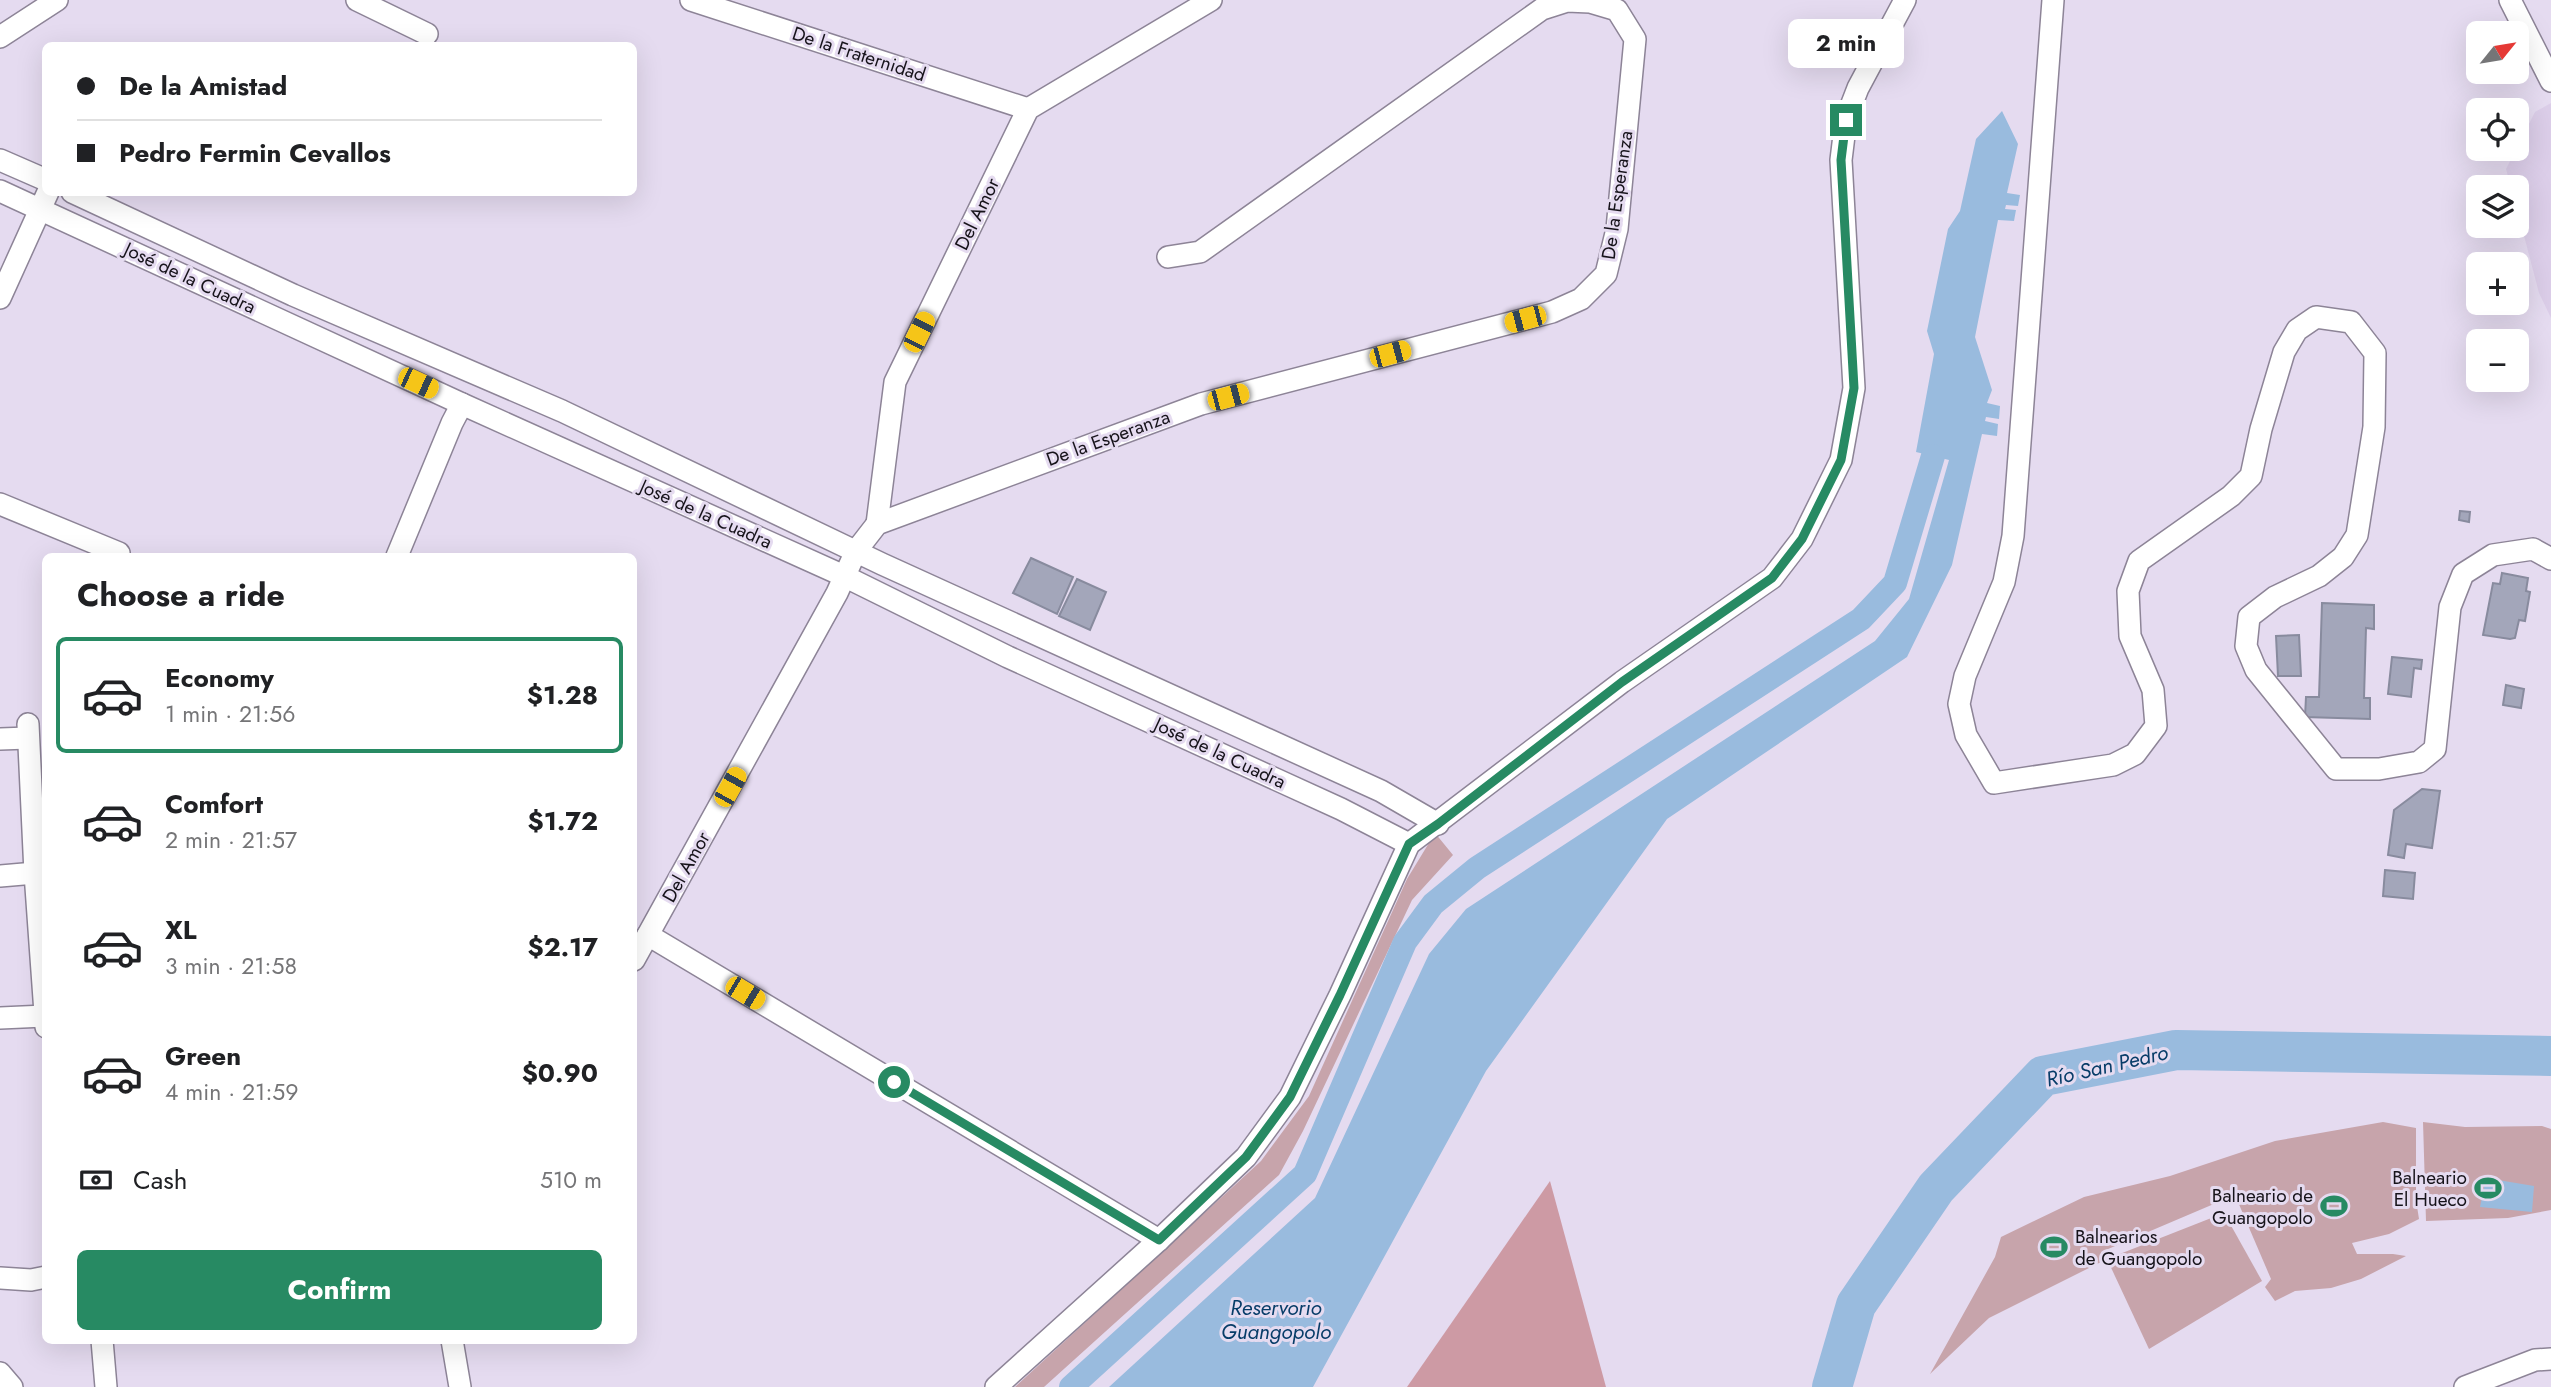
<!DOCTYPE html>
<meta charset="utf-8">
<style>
:root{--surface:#fff;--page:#f6f6f6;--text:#202124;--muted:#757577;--line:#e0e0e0;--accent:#278a63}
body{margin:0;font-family:Jost,sans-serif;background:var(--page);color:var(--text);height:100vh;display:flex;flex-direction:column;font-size:26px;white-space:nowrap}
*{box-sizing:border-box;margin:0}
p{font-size:23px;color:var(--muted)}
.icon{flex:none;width:38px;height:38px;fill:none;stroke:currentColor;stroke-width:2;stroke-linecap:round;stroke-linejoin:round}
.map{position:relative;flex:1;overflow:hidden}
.drawer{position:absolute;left:42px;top:553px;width:595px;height:791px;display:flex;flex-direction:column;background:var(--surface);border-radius:10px;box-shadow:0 7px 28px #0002}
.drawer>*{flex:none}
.guide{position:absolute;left:42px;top:42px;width:595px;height:154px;border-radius:10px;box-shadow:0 7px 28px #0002;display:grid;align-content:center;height:154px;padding:0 35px;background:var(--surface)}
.needle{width:46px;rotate:60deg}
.fabs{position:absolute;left:2466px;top:21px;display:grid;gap:14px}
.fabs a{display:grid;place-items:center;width:63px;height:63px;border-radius:10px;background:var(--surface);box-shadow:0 7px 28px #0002;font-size:35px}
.end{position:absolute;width:32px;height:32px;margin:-16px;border:9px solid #278a63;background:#fff;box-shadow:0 0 0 4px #fff}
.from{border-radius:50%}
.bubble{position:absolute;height:49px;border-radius:10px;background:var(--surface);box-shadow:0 7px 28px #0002;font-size:23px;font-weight:700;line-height:49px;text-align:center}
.car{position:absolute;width:21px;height:42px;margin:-21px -10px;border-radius:9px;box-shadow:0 0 5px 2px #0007;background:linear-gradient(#f5c518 24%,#345 0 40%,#f5c518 0 76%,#345 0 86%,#f5c518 0)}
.guide b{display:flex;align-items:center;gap:24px;height:66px;font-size:26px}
.guide b+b{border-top:2px solid var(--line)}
.guide i{width:18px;height:18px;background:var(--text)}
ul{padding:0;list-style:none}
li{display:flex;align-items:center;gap:21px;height:116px;margin:0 14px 10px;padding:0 21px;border:4px solid transparent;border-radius:10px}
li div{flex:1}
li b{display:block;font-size:26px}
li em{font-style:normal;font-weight:700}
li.current{border-color:var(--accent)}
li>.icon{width:63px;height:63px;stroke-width:1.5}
h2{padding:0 35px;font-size:32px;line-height:84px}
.pay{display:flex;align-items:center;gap:18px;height:77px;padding:0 35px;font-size:26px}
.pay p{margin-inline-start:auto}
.button{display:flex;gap:14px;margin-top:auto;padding:14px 35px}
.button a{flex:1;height:80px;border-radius:10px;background:var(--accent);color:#fff;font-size:28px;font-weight:700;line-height:80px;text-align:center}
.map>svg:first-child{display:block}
.built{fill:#dccee9}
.green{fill:#c7a4ab}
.forest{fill:#cd9aa4}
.water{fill:#99bbde}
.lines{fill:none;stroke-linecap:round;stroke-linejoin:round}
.canal{stroke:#99bbde;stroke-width:24}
.river{stroke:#99bbde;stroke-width:40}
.building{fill:#a3a6ba;stroke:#888b9e;stroke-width:2}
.street-casing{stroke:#8d8497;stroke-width:24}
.street{stroke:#fff;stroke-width:21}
.route{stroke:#278a63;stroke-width:9}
.labels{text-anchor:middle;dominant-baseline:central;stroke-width:6;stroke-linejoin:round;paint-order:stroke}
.street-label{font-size:19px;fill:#16131a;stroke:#e5dbf0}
.poi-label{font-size:19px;fill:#16131a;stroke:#e5dbf0;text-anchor:end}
.water-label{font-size:21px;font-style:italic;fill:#073c68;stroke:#e5dbf0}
</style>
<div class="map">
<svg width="2551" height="1387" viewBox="0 0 2551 1387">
<rect width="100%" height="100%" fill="#e5dbf0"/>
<polygon class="built" points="2551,103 2551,318 2539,293 2517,209 2516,187 2511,187 2506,169 2535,112"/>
<g class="green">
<polygon points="1435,833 1453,855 1412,900 1303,1131 1279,1175 1044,1387 1015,1387 1261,1161 1309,1096 1407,879"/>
<polygon points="2383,1122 2416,1128 2416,1200 2419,1219 2389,1234 2352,1243 2357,1254 2393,1254 2406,1256 2361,1279 2331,1288 2295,1291 2275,1301 2265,1287 2271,1279 2235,1195 2101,1252 2103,1261 1989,1318 1930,1374 1995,1257 2001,1237 2084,1197 2170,1176 2275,1141"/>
<polygon points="2423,1122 2465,1127 2542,1126 2551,1129 2551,1210 2508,1218 2426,1221"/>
<polygon points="2224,1213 2262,1281 2149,1349 2107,1259"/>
</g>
<polygon class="forest" points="1550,1181 1606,1387 1407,1387"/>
<g class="water">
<polygon points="2002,111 2018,144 2007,193 2020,195 2018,206 2006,205 2005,209 2016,210 2014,221 1998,220 1975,337 1992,390 1987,403 2000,406 1999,419 1986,417 1985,421 1998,424 1997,436 1982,434 1952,565 1907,657 1667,819 1486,1071 1313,1387 1109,1387 1315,1198 1429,954 1466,909 1875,641 1909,599 1949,460 1916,452 1934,354 1927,331 1948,229 1960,211 1976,139"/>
<polygon points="2486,1178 2534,1186 2532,1212 2480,1207"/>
</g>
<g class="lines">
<polyline class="canal" points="1071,1387 1305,1174 1405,942 1433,904 1477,868 1861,619 1895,583 1933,456"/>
<polyline class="river" points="1832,1387 1856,1305 1936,1188 2043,1076 2176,1050 2551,1056"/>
</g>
<g class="building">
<polygon points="2460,511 2470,512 2469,522 2459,520"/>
<polygon points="1031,558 1073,577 1057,614 1013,593"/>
<polygon points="2502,573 2528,578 2526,591 2530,592 2525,621 2519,620 2515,638 2510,639 2483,635 2493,583 2500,584"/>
<polygon points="1077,579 1106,592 1090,630 1059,616"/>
<polygon points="2322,603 2374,605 2374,629 2366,628 2364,698 2370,698 2370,719 2305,717 2306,697 2319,697"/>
<polygon points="2299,635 2301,676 2278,676 2276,636"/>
<polygon points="2392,657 2422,660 2421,669 2414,668 2411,697 2388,694"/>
<polygon points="2506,685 2524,689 2521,708 2503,705"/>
<polygon points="2422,789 2440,791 2432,848 2406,844 2404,858 2388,855 2394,810"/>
<polygon points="2385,870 2415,873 2413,899 2383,896"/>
</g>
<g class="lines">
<defs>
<g id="street">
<polyline points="357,0 427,34"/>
<polyline points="691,0 1028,109"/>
<polyline points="2053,0 2013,536 2004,582 1965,676 1959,704 1966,735 1994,783 2113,765 2135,754 2156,726 2153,690 2130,636 2128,591 2139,561 2231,496 2251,476 2261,429 2284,352 2297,330 2316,317 2351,322 2375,353 2374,427 2357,535 2343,557 2319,576 2275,597 2249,617 2246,646 2256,670 2336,769 2379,769 2419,762 2435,749 2450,607 2463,574 2493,555 2533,549 2551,559"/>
<polyline points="2510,0 2551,81"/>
<polyline points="0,37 57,0"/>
<polyline points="0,160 46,180"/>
<polyline points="0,191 462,404 844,576 1008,657 1341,809 1409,844"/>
<polyline points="72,192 293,295 562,411 882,564 1381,791 1438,824"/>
<polyline points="0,298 48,192"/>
<polyline points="0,504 119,553"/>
<polyline points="877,524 895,382 1028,109 1211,0"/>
<polyline points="397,556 452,423 462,404"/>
<polyline points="28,724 35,873 46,1027"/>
<polyline points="0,739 28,738"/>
<polyline points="0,876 35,873"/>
<polyline points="648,935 1159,1240"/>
<polyline points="634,960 837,593 856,551 877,524 1201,404 1552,312 1581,299 1606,274 1617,229 1635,39 1617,10 1590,2 1567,1 1542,9 1200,252 1168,257"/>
<polyline points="0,1018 45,1016"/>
<polyline points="0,1278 31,1280 46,1277"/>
<polyline points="102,1340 106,1387"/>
<polyline points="452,1340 460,1387"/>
<polyline points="0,1373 12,1387"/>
<polyline points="996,1387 1159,1240 1246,1157 1290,1097 1340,995 1409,844 1622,682 1772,578 1802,539 1841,460 1854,388 1841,160 1846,119 1858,88 1905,0"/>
<polyline points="2465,1387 2535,1360 2551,1359"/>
</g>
</defs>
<use href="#street" class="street-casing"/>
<use href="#street" class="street"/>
</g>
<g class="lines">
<polyline class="route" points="894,1082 1159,1240 1246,1157 1290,1097 1340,995 1409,844 1438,824 1622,682 1772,578 1802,539 1841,460 1854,388 1841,160 1846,120"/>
</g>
<defs>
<symbol id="stadium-bare" viewBox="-9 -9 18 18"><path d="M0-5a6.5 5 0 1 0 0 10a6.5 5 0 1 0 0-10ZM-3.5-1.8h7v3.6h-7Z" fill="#278a63" stroke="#e5dbf0" stroke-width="2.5" paint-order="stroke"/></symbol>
</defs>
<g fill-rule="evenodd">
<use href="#stadium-bare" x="2469" y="1169" width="38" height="38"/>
<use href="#stadium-bare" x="2315" y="1187" width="38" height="38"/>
<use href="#stadium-bare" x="2035" y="1228" width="38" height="38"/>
</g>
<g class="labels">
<g class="street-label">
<text transform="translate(859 54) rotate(18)">De la Fraternidad</text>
<text transform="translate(1617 195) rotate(-82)">De la Esperanza</text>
<text transform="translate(977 214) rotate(-64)">Del Amor</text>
<text transform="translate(190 278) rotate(25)">José de la Cuadra</text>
<text transform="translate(1108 438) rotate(-20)">De la Esperanza</text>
<text transform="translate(706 514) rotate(24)">José de la Cuadra</text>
<text transform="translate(1220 753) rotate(25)">José de la Cuadra</text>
<text transform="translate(686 867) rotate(-61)">Del Amor</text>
</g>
<g class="poi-label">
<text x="2467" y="1177">Balneario<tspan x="2467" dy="22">El Hueco</tspan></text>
<text x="2313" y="1195">Balneario de<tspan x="2313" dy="22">Guangopolo</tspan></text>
<text x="2075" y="1236" text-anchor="start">Balnearios<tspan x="2075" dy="22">de Guangopolo</tspan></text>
</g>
<g class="water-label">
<text transform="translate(2107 1066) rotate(-13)">Río San Pedro</text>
<text x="1276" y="1308">Reservorio<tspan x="1276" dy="24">Guangopolo</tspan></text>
</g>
</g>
</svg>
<div class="fabs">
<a><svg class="needle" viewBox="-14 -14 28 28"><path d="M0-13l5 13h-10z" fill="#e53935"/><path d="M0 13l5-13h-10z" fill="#757577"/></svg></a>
<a><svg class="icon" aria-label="locate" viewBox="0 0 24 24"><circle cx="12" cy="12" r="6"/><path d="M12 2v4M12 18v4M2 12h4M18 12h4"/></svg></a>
<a><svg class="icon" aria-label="layers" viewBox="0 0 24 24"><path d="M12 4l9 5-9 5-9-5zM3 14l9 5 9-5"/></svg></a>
<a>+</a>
<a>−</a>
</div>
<i class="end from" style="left:894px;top:1082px"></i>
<i class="end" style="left:1846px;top:120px"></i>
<div class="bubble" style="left:1788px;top:19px;width:116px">2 min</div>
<i class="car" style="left:1525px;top:319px;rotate:255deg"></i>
<i class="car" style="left:919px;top:332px;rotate:26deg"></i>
<i class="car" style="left:1390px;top:354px;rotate:75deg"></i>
<i class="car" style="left:418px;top:383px;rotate:115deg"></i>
<i class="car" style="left:1228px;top:397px;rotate:75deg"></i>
<i class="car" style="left:730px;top:787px;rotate:29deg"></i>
<i class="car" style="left:745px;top:993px;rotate:121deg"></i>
<div class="guide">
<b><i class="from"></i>De la Amistad</b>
<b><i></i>Pedro Fermin Cevallos</b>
</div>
<section class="drawer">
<h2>Choose a ride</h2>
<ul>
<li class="current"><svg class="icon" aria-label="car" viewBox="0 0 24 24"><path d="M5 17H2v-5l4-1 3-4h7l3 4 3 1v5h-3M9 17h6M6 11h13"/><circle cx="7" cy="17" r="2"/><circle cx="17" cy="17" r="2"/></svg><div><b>Economy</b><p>1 min · 21:56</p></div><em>$1.28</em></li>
<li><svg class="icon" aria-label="car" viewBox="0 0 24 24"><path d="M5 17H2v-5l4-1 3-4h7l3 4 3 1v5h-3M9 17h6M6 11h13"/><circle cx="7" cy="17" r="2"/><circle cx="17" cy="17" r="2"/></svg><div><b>Comfort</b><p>2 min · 21:57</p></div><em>$1.72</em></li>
<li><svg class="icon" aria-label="car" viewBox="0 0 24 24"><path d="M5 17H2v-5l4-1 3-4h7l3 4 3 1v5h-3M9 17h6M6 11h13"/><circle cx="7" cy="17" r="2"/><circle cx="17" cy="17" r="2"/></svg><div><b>XL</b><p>3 min · 21:58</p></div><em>$2.17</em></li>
<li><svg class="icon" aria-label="car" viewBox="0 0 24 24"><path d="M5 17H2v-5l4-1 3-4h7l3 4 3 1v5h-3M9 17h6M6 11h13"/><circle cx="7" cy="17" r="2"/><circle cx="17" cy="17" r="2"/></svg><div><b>Green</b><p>4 min · 21:59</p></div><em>$0.90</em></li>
</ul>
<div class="pay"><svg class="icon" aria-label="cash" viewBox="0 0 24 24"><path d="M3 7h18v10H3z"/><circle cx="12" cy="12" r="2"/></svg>Cash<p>510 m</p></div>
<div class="button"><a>Confirm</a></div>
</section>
</div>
